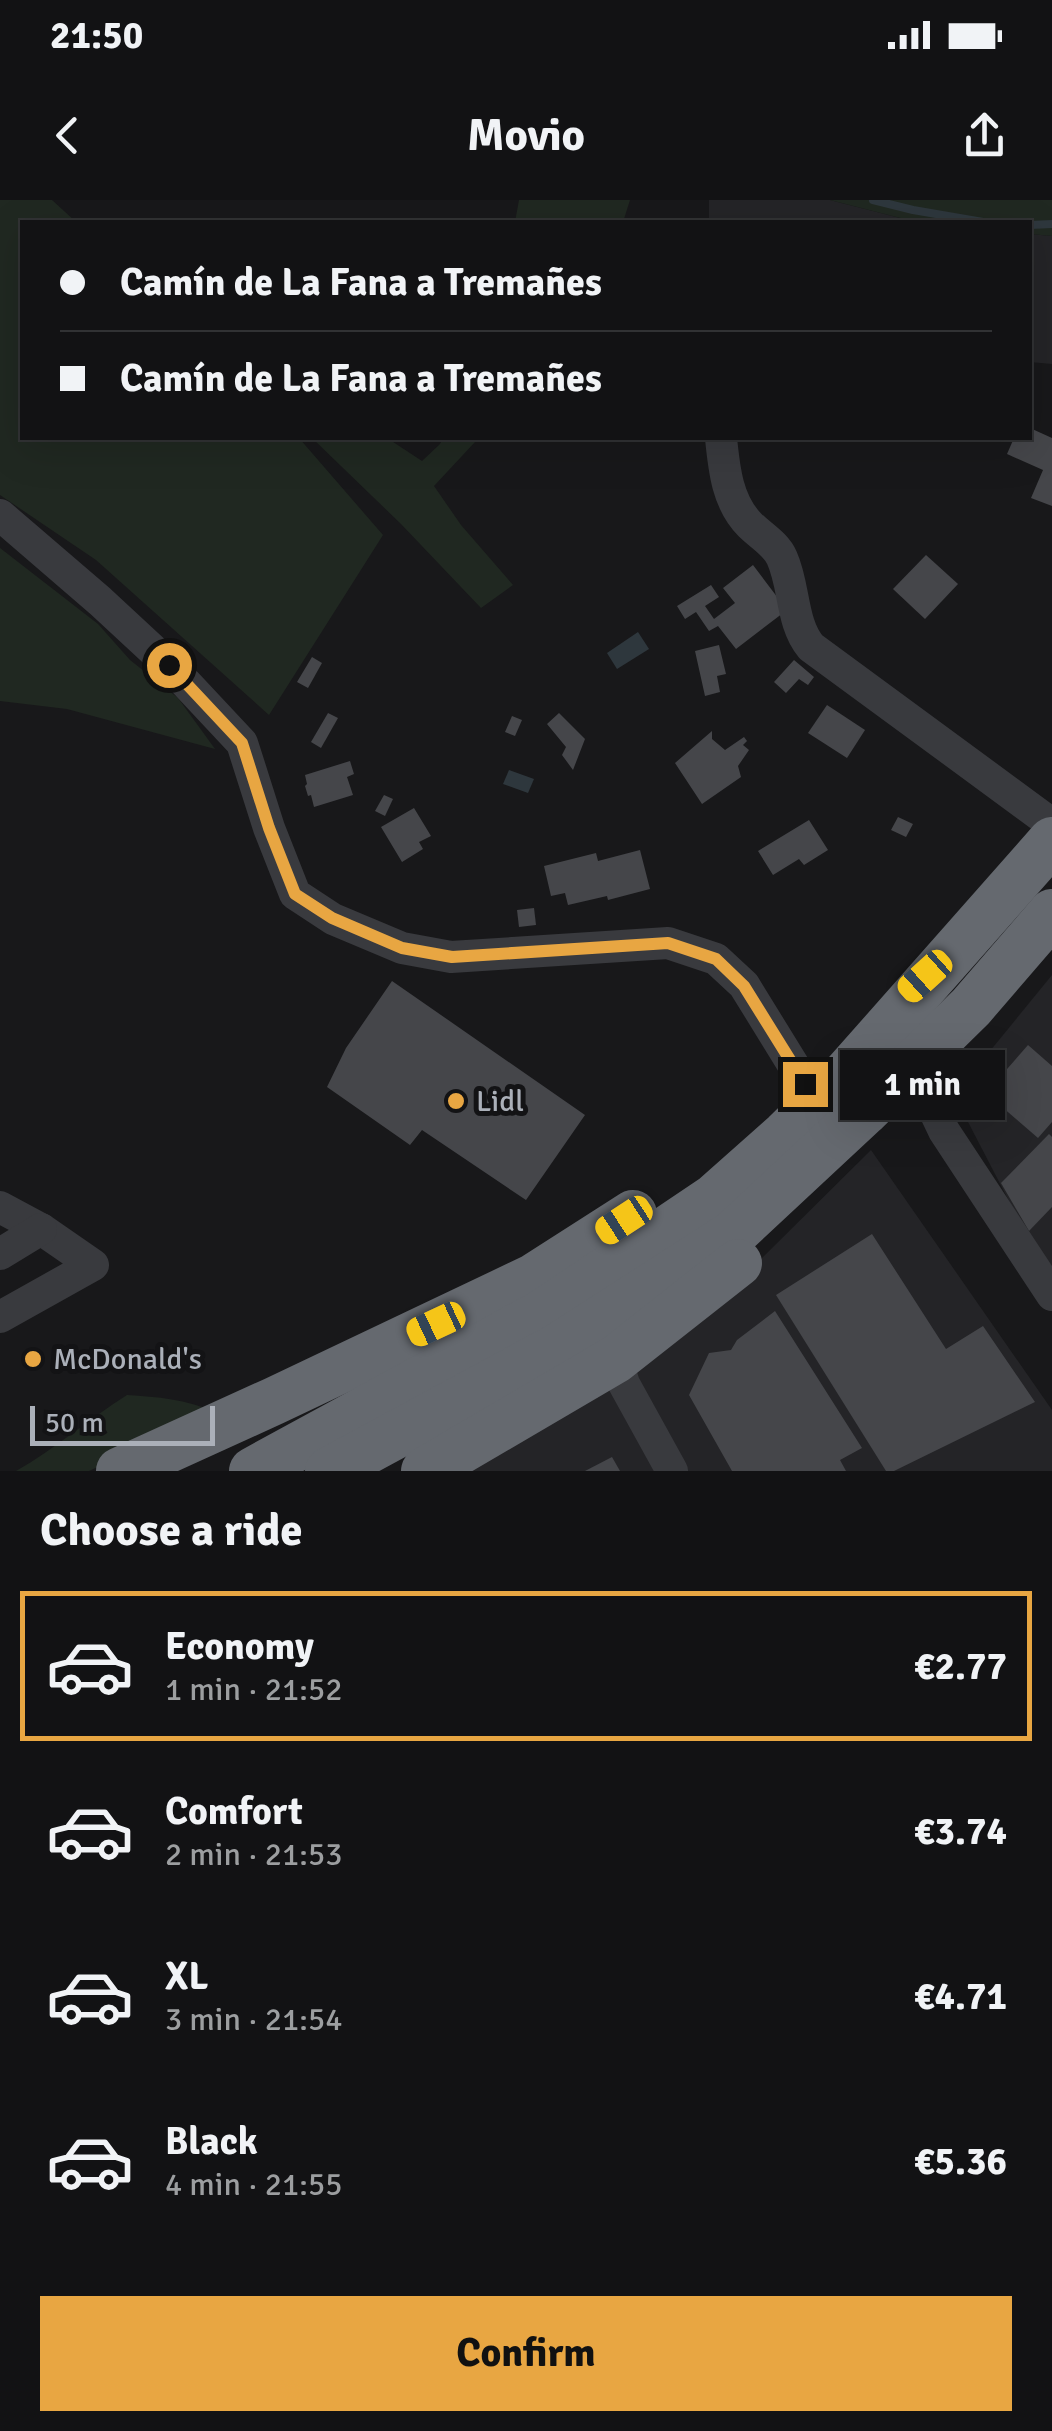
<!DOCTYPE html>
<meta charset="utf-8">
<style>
:root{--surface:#121214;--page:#1b1b1d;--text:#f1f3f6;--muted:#9c9ea0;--line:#313234;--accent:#e8a642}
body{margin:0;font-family:Signika,sans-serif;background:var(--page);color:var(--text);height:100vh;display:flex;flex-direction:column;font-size:38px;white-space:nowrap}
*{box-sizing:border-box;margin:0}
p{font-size:32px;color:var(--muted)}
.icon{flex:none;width:55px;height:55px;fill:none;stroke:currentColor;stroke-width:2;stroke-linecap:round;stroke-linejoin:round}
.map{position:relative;height:1271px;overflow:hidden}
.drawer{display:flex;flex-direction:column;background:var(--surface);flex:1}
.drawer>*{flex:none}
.guide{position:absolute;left:20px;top:20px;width:1012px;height:220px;border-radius:0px;box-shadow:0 10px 40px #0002,0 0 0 2px var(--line);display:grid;align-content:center;height:220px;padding:0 40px;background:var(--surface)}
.scale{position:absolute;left:30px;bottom:25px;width:185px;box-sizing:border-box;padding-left:10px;border:5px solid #abb0b9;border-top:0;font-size:28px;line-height:35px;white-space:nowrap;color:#abb0b9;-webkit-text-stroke:8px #131315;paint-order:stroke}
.end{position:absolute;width:45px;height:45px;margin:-22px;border:12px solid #e8a642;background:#111;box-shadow:0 0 0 5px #111}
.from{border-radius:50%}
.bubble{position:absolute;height:70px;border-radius:0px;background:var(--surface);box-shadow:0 10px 40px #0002,0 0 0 2px var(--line);font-size:32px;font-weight:700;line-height:70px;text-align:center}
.car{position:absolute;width:30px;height:60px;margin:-30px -15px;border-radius:12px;box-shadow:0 0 8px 2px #0007;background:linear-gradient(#f5c518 24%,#345 0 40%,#f5c518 0 76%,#345 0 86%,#f5c518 0)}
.guide b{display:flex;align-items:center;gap:35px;height:95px;font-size:38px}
.guide b+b{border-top:2px solid var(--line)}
.guide i{width:25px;height:25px;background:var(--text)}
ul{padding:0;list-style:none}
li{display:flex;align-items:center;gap:30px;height:150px;margin:0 20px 15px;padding:0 20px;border:5px solid transparent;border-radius:0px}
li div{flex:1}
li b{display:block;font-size:38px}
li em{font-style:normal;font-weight:700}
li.on{border-color:var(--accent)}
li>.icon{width:90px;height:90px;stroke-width:1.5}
h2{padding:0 40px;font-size:45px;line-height:120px}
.cta{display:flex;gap:20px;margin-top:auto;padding:20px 40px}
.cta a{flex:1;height:115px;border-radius:0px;background:var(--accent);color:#111;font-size:40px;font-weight:700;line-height:115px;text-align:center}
.status{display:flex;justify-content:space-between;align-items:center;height:70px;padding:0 50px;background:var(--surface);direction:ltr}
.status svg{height:28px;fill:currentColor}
header{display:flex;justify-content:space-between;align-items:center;height:130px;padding:0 40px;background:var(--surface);font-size:45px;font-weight:700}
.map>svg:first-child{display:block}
.built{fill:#242427}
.green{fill:#202821}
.water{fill:#2e373d}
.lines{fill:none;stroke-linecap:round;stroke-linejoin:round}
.stream{stroke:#2e373d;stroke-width:8}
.building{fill:#45464a}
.minor{stroke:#393a3e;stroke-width:32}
.highway{stroke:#65696f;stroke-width:48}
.route{stroke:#e8a642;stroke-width:12}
.poi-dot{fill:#e8a642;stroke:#131315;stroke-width:4}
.labels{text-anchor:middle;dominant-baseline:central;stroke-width:10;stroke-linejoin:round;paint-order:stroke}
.poi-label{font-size:30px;fill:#abb0b9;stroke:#131315;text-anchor:start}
</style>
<div class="status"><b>21:50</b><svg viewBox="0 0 49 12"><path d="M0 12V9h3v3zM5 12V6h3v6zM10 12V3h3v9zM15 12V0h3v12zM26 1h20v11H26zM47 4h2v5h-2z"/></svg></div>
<header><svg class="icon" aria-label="back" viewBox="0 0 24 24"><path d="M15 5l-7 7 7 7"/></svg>Movio<svg class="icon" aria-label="share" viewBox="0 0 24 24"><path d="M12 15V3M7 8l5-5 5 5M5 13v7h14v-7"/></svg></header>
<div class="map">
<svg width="1052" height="1271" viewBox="0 0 1052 1271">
<rect width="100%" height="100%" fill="#18181a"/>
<g class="built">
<polygon points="709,0 830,0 916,22 709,22"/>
<polygon points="1030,34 1052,36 1052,164 1030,162"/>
<polygon points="1052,775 1052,1070 1023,1028 954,895"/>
<polygon points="871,950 1052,1210 1052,1271 446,1271 755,1065"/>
</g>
<g class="green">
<polygon points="0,0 52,0 76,22 22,22 22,238 299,238 383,335 269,515 96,360 0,295"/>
<polygon points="519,0 630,0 623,22 515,22"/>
<polygon points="830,0 1052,0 1052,36 1030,34 1030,22 916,22"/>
<polygon points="312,238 387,238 422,261 440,244 443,238 476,238 475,242 434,286 461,325 513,385 481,408 401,324"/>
<polygon points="0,348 98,424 130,460 178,498 215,549 67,509 0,501"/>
<path d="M 127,1195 C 157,1197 187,1199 214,1212 L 89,1271 L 16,1271 C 55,1249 89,1219 127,1195 Z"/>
</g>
<g class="water">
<polygon points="638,432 649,449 617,469 607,453"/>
<polygon points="509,570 534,579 528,593 503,584"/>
</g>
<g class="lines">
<g class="stream">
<polyline points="873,0 913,10 983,22"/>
<polyline points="1030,25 1052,24"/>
</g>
</g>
<g class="building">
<polygon points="1030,228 1052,238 1052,306 1031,298 1043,270 1007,254 1014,238 1030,238"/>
<polygon points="926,355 958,384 925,419 893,389"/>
<polygon points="753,365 787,410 736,449 718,426 709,431 696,412 685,419 677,406 711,385 719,397 705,406 714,419 735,403 723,388"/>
<polygon points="719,445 726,474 717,476 720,492 705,496 695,451"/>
<polygon points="312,457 322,463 308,488 297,482"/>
<polygon points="794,460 814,477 808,485 799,479 786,493 774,482"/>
<polygon points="827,505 865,530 847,558 808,533"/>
<polygon points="328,513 338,518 321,548 311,542"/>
<polygon points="559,513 585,539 573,570 562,555 566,547 547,524"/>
<polygon points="512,516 522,520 515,536 505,532"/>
<polygon points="712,531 712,539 725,550 744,537 747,541 743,545 749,550 738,566 741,577 702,604 675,563"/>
<polygon points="350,561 354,574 347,577 353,595 314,607 311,595 308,596 305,586 307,584 305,575"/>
<polygon points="384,595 393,599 385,616 375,611"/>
<polygon points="414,608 431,636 419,642 423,649 402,662 381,627"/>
<polygon points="898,617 913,624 906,637 891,630"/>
<polygon points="809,620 828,650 804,665 799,659 773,675 758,651"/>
<polygon points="640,650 650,689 608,700 607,696 568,705 565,693 551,696 544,666 596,653 598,661"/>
<polygon points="534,708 536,725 519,727 517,710"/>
<polygon points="392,781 585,915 526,1000 422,930 410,945 327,887 346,848"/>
<polygon points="1028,845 1052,866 1052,922 1038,938 986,893"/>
<polygon points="1049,934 1052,937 1052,1007 1029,1031 1001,983"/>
<polygon points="872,1034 946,1149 983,1126 1035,1202 894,1271 886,1271 776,1095"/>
<polygon points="775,1111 862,1248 840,1260 846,1271 732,1271 689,1195 709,1153 731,1150 737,1140"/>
<polygon points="612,1257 620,1271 585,1271"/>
</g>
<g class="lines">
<g class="minor">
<path d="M 721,238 C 724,268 727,302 750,325 C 761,336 776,344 782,358 C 795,387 791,423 811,447 L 1052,624"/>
<polyline points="0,315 100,401 169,465 242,543 269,628 295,694 333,719 402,748 451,757 668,743 716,759 744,785 805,884"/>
<polyline points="933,864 925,891 944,931 1052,1095"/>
<polyline points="0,1007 41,1029 93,1065 0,1117"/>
<polyline points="0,1054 41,1029"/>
<polyline points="616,1159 624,1184 672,1271"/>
</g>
<g class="highway">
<polyline points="120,1271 274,1201 533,1078 633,1014"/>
<polyline points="253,1271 543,1113 714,998 785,935 840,881 1052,641"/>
<polyline points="329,1271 558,1147 732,1035 864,912 971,807 1052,713"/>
<polyline points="425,1271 616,1159 738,1063"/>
</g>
</g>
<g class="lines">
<polyline class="route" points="169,465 242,543 269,628 295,694 332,718 402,748 452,757 668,743 716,759 744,786 805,884"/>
</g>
<g class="poi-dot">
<circle cx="456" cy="901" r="10"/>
<circle cx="33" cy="1159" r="10"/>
</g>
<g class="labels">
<g class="poi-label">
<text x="476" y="901">Lidl</text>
<text x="53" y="1159">McDonald's</text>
</g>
</g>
</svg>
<div class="scale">50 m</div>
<i class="end from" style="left:169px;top:465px"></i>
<i class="end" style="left:805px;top:884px"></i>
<div class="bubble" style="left:840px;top:850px;width:165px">1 min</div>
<i class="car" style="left:925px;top:776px;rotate:228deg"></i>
<i class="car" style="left:624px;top:1020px;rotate:237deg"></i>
<i class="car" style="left:436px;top:1124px;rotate:245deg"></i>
<div class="guide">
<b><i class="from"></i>Camín de La Fana a Tremañes</b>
<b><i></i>Camín de La Fana a Tremañes</b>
</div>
</div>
<section class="drawer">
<h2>Choose a ride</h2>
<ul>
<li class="on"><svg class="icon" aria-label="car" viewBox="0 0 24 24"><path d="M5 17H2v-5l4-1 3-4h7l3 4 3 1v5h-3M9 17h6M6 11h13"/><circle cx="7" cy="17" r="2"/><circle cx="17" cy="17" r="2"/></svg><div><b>Economy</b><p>1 min · 21:52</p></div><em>€2.77</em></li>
<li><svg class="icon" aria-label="car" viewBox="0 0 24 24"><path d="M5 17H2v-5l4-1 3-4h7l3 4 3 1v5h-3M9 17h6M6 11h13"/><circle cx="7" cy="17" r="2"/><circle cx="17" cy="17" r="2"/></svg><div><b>Comfort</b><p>2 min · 21:53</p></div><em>€3.74</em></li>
<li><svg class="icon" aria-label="car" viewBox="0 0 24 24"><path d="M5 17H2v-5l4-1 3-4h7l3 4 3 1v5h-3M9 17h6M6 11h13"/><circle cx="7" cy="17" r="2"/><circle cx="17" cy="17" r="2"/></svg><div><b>XL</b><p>3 min · 21:54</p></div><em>€4.71</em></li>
<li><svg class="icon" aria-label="car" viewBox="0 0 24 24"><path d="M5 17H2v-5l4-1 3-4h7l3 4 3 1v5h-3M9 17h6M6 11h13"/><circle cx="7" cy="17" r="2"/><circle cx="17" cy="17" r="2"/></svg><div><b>Black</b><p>4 min · 21:55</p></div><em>€5.36</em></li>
</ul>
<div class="cta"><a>Confirm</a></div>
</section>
